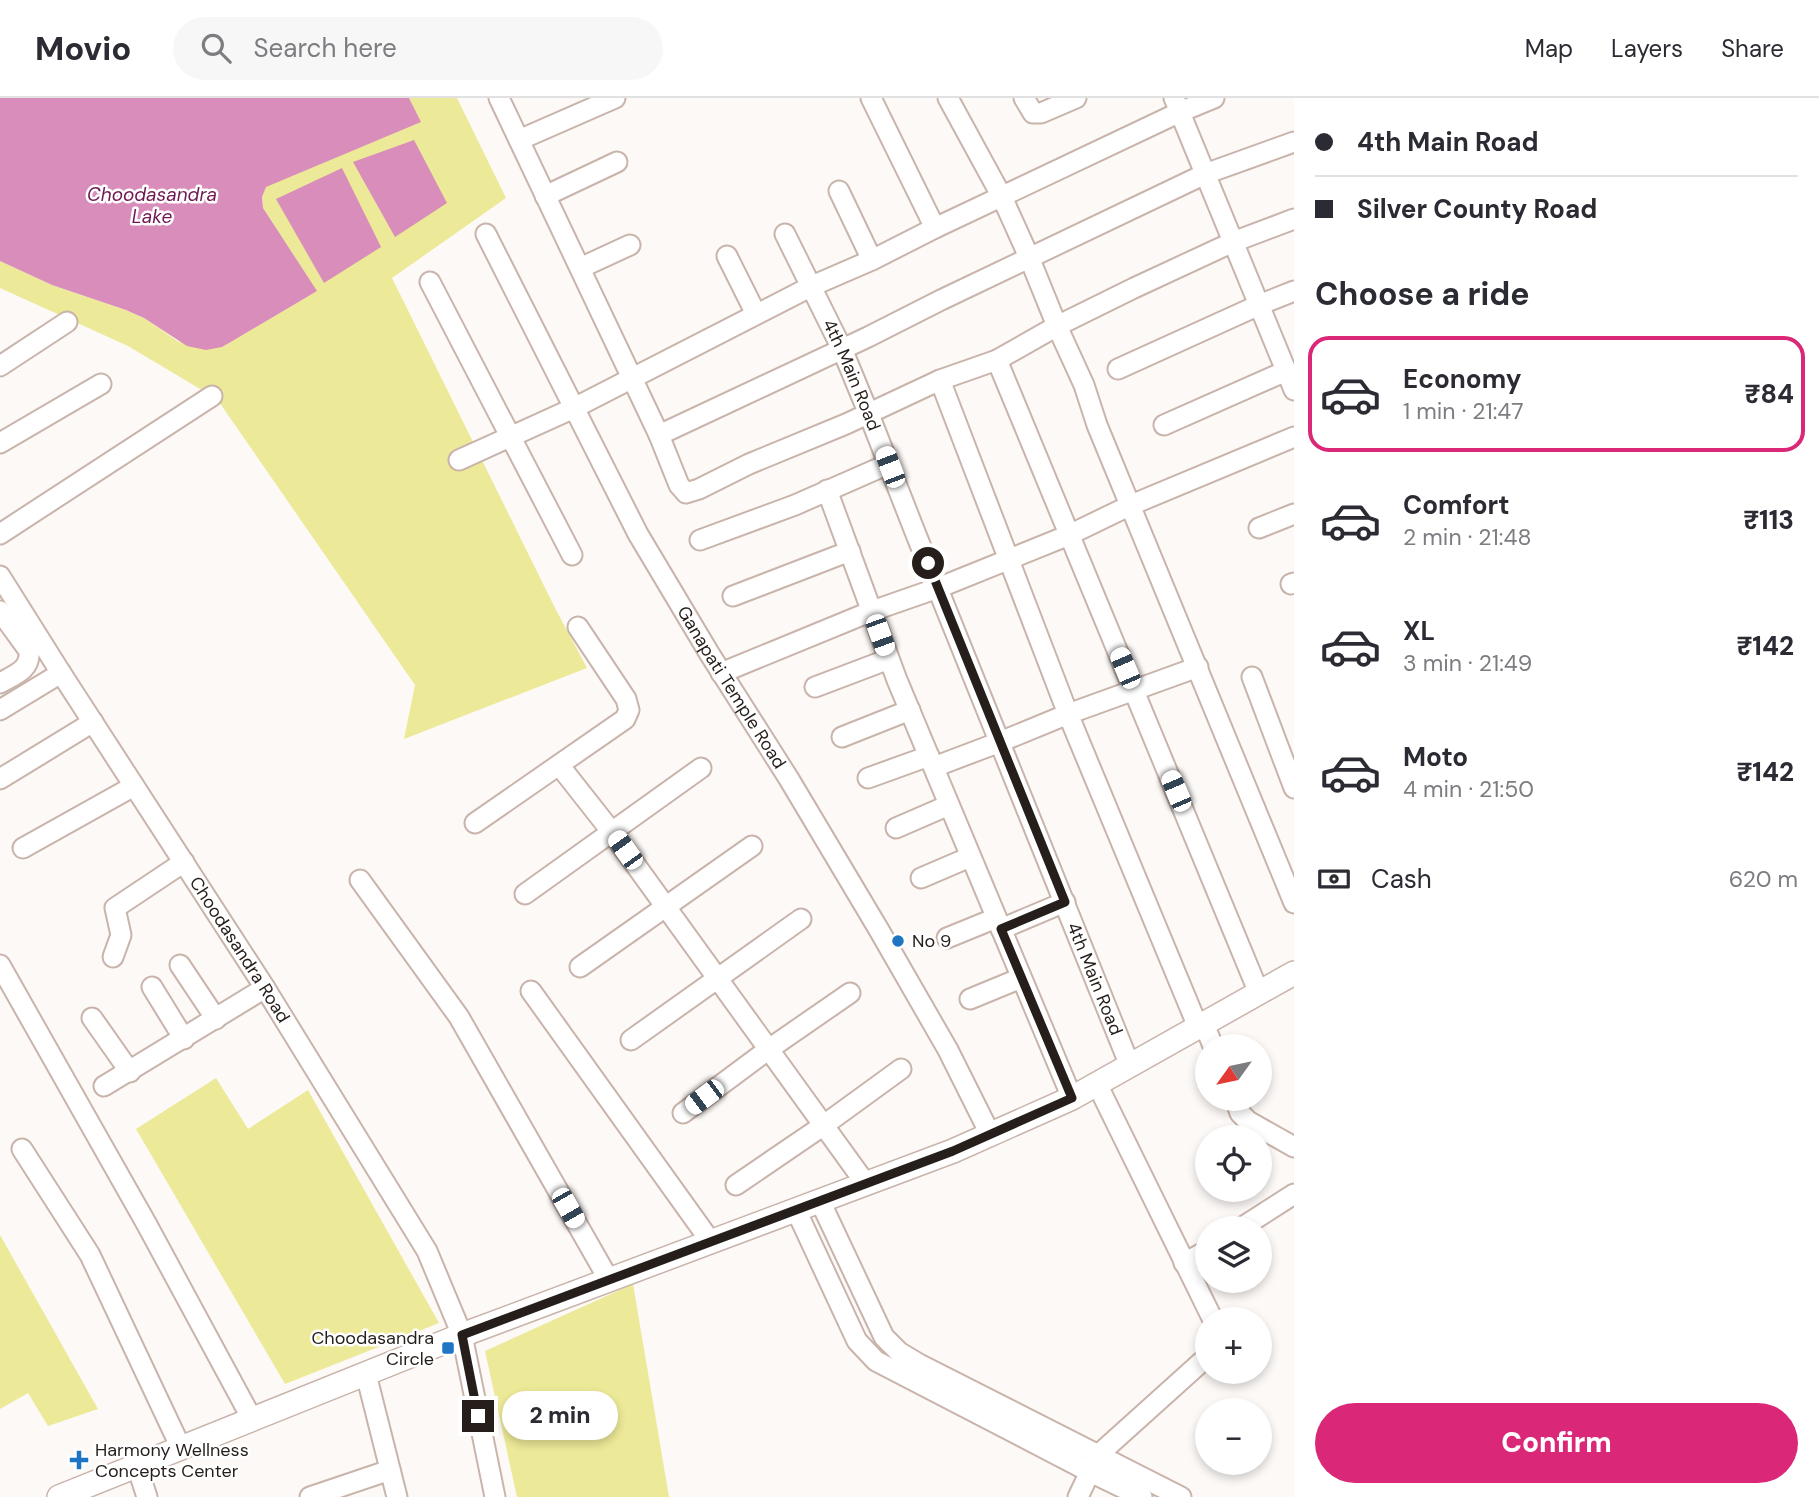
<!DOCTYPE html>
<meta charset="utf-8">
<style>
:root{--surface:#fff;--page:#f7f7f7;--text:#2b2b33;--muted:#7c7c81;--line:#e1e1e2;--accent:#db2777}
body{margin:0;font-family:"DM Sans",sans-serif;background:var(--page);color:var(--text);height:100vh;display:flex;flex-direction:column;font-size:26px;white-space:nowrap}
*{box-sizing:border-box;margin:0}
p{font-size:23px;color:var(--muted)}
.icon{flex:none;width:38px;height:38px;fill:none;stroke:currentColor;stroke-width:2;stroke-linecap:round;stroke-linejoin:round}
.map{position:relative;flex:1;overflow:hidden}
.panel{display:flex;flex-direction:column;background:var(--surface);width:525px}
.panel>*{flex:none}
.top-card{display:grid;align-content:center;height:154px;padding:0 21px;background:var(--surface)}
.needle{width:46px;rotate:237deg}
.tools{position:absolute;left:1195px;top:936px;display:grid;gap:14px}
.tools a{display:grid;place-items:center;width:77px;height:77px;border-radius:50%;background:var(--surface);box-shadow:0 4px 10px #0003;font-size:35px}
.end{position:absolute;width:32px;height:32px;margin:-16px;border:9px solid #251e1b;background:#fff;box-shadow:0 0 0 4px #fff}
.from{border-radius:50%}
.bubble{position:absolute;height:49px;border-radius:24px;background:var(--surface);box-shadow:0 4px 10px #0003;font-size:23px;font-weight:800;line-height:49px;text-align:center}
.car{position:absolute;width:21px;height:42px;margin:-21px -10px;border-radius:9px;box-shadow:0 0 5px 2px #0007;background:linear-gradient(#fff 24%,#345 0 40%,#fff 0 76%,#345 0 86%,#fff 0)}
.top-card b{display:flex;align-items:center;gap:24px;height:66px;font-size:26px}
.top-card b+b{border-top:2px solid var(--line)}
.top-card i{width:18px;height:18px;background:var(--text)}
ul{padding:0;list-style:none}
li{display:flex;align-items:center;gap:21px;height:116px;margin:0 14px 10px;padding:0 7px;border:4px solid transparent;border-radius:21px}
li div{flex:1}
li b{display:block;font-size:26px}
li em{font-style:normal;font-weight:800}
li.active{border-color:var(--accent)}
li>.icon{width:63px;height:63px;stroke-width:1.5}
h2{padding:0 21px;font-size:32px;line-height:84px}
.pay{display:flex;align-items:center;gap:18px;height:77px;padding:0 21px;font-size:26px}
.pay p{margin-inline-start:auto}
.action{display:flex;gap:14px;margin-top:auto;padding:14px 21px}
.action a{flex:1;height:80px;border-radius:42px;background:var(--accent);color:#fff;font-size:28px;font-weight:800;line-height:80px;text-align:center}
header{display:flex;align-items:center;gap:42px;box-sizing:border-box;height:98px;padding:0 35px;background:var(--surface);border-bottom:2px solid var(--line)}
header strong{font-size:33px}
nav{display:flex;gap:38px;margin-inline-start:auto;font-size:24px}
.search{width:490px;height:63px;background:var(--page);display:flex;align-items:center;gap:18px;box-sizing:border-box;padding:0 24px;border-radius:38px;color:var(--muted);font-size:26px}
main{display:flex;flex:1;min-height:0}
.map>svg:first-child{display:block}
.green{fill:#ece998}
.water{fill:#d88dba}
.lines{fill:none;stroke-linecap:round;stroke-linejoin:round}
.minor-casing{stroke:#c9b4ab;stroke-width:23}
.major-casing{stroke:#c9b4ab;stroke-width:26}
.minor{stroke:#fff;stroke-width:19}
.major{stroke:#fff;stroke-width:23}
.route{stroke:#251e1b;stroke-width:9}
.poi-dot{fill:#1e75c3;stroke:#fff;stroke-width:2.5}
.labels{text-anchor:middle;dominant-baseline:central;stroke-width:5;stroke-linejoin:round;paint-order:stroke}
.street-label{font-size:18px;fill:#251e1b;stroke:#fff}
.poi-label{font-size:18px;fill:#251e1b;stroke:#fff;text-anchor:start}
.water-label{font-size:19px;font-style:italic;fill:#6e1753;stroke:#fff}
</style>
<header>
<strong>Movio</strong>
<div class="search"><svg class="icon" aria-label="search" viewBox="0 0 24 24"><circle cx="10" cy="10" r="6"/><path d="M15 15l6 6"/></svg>Search here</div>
<nav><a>Map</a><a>Layers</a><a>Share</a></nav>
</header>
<main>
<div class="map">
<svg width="1294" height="1399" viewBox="0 0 1294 1399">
<rect width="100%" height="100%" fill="#fdf9f7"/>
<g class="green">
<polygon points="409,0 457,0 506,100 392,180 554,508 587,570 404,641 415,587 217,301 128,248 0,190 0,163 52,187 126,212 144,220 179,244 222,249 316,193 263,110 262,99 266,88 420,24"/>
<polygon points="216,980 248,1031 308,992 439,1225 285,1286 136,1031"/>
<polygon points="0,1137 98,1311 48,1328 28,1295 0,1311"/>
<polygon points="633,1186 669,1399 517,1399 485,1253"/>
</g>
<g class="water">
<polygon points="0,0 409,0 421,24 266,89 262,99 263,110 317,193 229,245 222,249 206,252 187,248 144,220 126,212 52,187 0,163"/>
<polygon points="414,42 447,105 395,139 353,64"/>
<polygon points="342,70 381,149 324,185 276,101"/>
</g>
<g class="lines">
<defs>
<g id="minor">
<polyline points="499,0 659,337 679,387 686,395 699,391 749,366 846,326 940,282 997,262 1057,228 1134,190 1233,144 1294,121"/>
<polyline points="871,0 935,130"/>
<polyline points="948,0 1002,99 1029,159 1057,228 1084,287 1097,327 1294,805"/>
<polyline points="1024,0 1033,15 1041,15 1076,0"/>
<polyline points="1174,0 1294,292"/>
<polyline points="519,42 615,0"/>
<polyline points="839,93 872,162"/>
<polyline points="545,98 617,64"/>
<path id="s1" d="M 486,136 L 638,436 L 709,555 L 789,681 L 879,832 L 948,952 L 990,1036"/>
<path id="s2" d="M 785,136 L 842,251 L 868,314 L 917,439 L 1130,968"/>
<polyline points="727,158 756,216"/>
<polyline points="580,170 630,147"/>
<polyline points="430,184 572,457"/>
<polyline points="997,262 1259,895"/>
<polyline points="0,268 67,224"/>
<polyline points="1118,271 1259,207 1294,193"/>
<polyline points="940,282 1068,616 1198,929"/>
<polyline points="1164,327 1286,273"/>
<polyline points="659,337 868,239 941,202 1205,76 1294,44"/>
<polyline points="0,345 101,286"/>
<polyline points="459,362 574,310 812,188 872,162 935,130 1180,14 1214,0"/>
<polyline points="827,392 897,582 1072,1000"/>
<polyline points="1259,430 1294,416"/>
<polyline points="0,436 212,298"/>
<polyline points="700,442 795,407 877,371"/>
<path id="s3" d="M 0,478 L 61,575 L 265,890 L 427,1153 L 462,1237 L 495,1399"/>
<polyline points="1291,486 1294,485"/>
<polyline points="733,498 850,453"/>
<path d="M 0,513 L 29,553 C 31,572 14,577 0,585"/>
<polyline points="721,575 872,513 938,490 1069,437 1131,407 1294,339"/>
<polyline points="1252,579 1294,690"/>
<polyline points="815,589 889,561"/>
<polyline points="0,612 61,575"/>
<polyline points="842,639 910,612"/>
<polyline points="559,667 611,733 866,1086"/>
<polyline points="934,669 1000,644 1068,616 1198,569"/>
<polyline points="868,680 929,658"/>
<polyline points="0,681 93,624"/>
<polyline points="475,725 625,621 629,612 626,601 578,529"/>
<polyline points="896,730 949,707"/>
<polyline points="23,750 134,688"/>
<polyline points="921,780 970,759"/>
<polyline points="360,782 459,919 609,1182"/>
<polyline points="525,796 701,670"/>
<polyline points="1001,831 1065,804"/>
<polyline points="947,840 996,820"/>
<polyline points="113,859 121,837 115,810 184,764"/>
<polyline points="0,867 146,1125 252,1321"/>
<polyline points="180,867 216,921"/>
<polyline points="580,869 752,748"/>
<polyline points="152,889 184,941"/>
<polyline points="531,893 711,1144"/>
<polyline points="970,901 1021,880"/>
<polyline points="92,920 130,974"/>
<polyline points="1204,926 1213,948"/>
<polyline points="631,942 801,821"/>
<polyline points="1097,986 1213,1222"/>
<polyline points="104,988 265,890"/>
<polyline points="1235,1001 1240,1015 1248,1023 1294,1049"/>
<polyline points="683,1015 769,951 850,895"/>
<polyline points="22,1051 90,1157 181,1350"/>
<polyline points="736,1087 824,1027 901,971"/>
<polyline points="820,1103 884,1239 899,1254 919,1266 1181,1399"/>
<polyline points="796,1112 857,1243 876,1263 1090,1374 1142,1399"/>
<polyline points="1241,1130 1294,1096"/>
<polyline points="1184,1165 1208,1152"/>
<polyline points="366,1276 397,1399"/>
<polyline points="137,1368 147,1399"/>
<polyline points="310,1399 390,1372"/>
<polyline points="1078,1399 1098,1357 1208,1258"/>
</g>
<polyline id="major" points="59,1399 462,1237 953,1053 1072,1000 1294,875"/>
</defs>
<use href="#minor" class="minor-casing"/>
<use href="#major" class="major-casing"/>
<use href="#minor" class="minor"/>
<use href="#major" class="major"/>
</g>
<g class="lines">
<polyline class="route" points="478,1318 462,1237 953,1053 1072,1000 1001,831 1065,804 928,465"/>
</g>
<g class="poi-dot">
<circle cx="898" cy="843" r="7"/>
<rect x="441" y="1243" width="14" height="14" rx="3.5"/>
<path d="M75.5 1351.5h7v7h7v7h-7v7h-7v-7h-7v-7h7z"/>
</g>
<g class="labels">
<g class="street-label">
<text stroke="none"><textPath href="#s2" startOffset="156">4th Main Road</textPath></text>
<text stroke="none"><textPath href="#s1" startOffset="516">Ganapati Temple Road</textPath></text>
<text stroke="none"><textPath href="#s3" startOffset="444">Choodasandra Road</textPath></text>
<text stroke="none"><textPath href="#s2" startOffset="807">4th Main Road</textPath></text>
</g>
<g class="poi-label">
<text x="912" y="843">No 9</text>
<text x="434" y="1240" text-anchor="end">Choodasandra<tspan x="434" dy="21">Circle</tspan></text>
<text x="95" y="1352">Harmony Wellness<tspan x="95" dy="21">Concepts Center</tspan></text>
</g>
<g class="water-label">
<text x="152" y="96">Choodasandra<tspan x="152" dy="22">Lake</tspan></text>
</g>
</g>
</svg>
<div class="tools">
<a><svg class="needle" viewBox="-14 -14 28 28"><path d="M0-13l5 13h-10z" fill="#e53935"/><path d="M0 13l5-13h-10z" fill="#7c7c81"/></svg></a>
<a><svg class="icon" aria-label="locate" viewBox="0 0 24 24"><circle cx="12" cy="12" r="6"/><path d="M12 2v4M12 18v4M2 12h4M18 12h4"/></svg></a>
<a><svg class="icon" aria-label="layers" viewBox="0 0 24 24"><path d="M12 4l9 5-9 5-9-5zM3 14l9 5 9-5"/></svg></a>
<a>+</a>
<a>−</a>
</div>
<i class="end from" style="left:928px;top:465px"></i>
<i class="end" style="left:478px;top:1318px"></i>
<div class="bubble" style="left:502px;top:1293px;width:116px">2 min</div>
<i class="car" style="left:890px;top:369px;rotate:339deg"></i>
<i class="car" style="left:880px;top:537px;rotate:160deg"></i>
<i class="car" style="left:1125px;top:570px;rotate:337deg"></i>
<i class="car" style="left:1176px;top:693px;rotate:337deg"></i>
<i class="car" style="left:625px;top:752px;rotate:324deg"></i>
<i class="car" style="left:704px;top:999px;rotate:233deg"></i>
<i class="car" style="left:568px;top:1110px;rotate:150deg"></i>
</div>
<section class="panel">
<div class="top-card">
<b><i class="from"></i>4th Main Road</b>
<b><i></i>Silver County Road</b>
</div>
<h2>Choose a ride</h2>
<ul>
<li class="active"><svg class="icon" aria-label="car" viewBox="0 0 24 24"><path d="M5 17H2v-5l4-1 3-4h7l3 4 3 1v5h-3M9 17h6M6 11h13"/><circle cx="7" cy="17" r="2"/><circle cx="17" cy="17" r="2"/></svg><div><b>Economy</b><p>1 min · 21:47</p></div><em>₹84</em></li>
<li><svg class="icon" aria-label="car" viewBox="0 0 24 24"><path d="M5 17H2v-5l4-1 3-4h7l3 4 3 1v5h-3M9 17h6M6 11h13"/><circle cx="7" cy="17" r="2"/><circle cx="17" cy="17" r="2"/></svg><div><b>Comfort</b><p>2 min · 21:48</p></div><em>₹113</em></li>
<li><svg class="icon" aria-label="car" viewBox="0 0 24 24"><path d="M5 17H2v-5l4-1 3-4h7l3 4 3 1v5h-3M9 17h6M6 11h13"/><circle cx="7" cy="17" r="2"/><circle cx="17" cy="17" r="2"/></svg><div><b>XL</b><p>3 min · 21:49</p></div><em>₹142</em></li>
<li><svg class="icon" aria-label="car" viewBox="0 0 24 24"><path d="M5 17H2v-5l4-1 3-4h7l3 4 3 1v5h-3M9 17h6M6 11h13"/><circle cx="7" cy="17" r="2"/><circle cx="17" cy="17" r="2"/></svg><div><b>Moto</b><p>4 min · 21:50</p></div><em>₹142</em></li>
</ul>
<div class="pay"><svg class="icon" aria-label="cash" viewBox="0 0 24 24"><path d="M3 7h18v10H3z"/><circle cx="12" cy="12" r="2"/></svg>Cash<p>620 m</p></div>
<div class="action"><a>Confirm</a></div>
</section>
</main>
